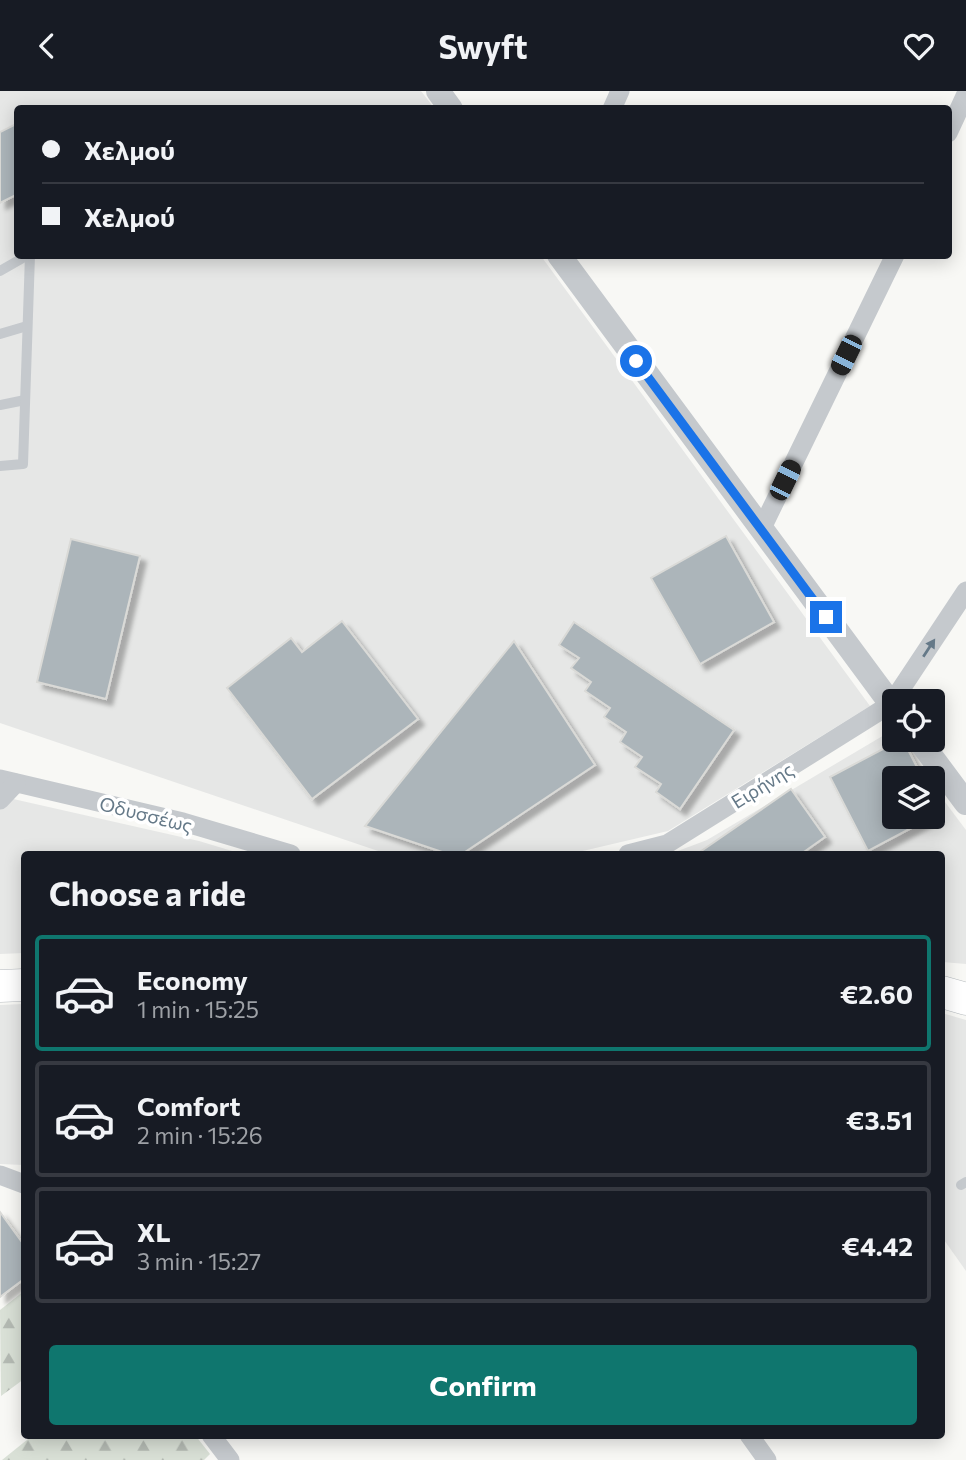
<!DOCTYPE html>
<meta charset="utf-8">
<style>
:root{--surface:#171b24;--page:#242831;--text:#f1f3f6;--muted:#9ea1a6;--line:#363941;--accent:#0f766e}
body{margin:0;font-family:Commissioner,sans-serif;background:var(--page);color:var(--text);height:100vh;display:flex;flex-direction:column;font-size:26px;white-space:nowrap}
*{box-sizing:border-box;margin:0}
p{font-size:23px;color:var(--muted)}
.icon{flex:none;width:38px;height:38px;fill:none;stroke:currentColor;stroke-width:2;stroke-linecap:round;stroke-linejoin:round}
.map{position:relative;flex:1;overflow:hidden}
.side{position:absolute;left:21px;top:760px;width:924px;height:588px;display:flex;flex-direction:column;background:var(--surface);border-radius:7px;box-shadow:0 4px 18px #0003}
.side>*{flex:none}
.hud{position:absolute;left:14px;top:14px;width:938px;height:154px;border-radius:7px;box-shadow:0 4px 18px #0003;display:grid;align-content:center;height:154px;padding:0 28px;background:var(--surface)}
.controls{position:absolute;left:882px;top:598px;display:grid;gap:14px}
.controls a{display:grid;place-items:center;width:63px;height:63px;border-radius:7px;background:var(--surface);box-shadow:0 4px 18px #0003;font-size:35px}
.end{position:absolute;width:32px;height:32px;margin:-16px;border:9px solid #1a73e8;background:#fff;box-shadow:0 0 0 4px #fff}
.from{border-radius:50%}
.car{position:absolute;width:21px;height:42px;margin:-21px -10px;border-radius:9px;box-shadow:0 0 5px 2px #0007;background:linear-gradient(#222 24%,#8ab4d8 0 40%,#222 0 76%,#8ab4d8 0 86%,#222 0)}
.hud b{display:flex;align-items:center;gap:24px;height:66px;font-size:26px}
.hud b+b{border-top:2px solid var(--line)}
.hud i{width:18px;height:18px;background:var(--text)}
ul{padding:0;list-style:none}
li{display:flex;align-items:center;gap:21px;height:116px;margin:0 14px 10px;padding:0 14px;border:4px solid var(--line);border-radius:7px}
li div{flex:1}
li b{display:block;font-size:26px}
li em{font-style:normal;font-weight:700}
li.active{border-color:var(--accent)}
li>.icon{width:63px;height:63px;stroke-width:1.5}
h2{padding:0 28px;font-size:32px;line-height:84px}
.action{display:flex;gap:14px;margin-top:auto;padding:14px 28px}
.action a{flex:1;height:80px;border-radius:7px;background:var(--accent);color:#fff;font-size:28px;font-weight:700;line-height:80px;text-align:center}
header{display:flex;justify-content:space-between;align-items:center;height:91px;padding:0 28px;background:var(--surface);font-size:32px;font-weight:700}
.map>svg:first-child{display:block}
.built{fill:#e6e7e6}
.forest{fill:url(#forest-firs)}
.building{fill:#acb5ba;stroke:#dadad7;stroke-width:2;filter:url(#shadow)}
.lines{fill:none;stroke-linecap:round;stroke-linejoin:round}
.primary-casing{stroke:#b6bbbf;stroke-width:33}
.service{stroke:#c5c9cd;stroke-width:10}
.minor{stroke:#c5c9cd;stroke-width:19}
.tertiary{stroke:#c5c9cd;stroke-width:24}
.primary{stroke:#fff;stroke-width:32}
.oneway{fill:#657988}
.route{stroke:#1a73e8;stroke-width:9}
.labels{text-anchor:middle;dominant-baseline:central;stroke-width:7;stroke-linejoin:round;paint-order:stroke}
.street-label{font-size:19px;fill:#657988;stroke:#fff}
</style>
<header><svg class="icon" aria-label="back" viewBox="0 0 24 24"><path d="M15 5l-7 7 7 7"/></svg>Swyft<svg class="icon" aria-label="heart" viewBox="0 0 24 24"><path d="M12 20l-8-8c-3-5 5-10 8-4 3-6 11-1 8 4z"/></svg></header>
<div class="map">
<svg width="966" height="1369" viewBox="0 0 966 1369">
<defs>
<pattern id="forest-firs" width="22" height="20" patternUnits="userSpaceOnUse" patternTransform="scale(1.75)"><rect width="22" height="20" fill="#d9e0d6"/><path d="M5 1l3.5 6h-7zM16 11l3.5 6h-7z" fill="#b4bab3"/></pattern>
<filter id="shadow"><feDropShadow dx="6" dy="6" stdDeviation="2" flood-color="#0004"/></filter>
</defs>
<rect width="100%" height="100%" fill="#f8f8f5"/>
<g class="built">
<polygon points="0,0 421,0 434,17 18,18 18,164 541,165 870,615 668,740 570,763 387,763 0,632"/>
<polygon points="891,640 894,649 898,649 927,688 894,688 894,726 933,726 933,695 966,739 966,873 942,871 942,763 670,763 707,749"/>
<polygon points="0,705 199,750 242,763 24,763 24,862 0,863"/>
<polygon points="24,913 24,1074 0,1073 0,914"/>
<polygon points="942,922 966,929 966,1180 942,1146"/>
</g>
<g class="forest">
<polygon points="24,1200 24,1288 1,1305 0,1219"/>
<polygon points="33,1344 195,1344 210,1363 204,1369 2,1369"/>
</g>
<g class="building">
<polygon points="18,32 18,103 0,112 0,41"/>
<polygon points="726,445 774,531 700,573 651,487"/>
<polygon points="71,448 140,465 106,608 37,591"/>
<polygon points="342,530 418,628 312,708 227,597 291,547 302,561"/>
<polygon points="574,531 734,639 680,718 656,701 661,693 635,676 642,666 620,651 626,641 604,626 610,617 585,600 591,591 571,577 579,567 559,554"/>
<polygon points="514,550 595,674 462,763 448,763 365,735"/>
<polygon points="900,649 903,649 923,688 894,688 894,726 932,726 868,760 830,686"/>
<polygon points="791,698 825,746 801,763 697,763"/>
<polygon points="0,1121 24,1154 24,1188 0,1206"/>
</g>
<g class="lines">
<defs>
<g id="primary">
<polyline points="0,895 24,894"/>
<polyline points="942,901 966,908"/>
</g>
</defs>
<use href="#primary" class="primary-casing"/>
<g class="service">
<polyline points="0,180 28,164"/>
<polyline points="0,243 27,235"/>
<polyline points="0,314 25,309"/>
<polyline points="0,375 23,373 30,164"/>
<polyline points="961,1094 966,1091"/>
</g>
<g class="minor">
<polyline points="612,18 620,0"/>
<polyline points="948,42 966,3"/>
<polyline points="761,439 895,164"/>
<polyline points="0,688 183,731 291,763"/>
<polyline points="0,709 16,692"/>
<polyline points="628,763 667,753 891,613 966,500"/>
<polyline points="0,1084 24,1093"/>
<polyline points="211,1344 230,1369"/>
<polyline points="749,1344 767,1369"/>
</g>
<g class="tertiary">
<polyline points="438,0 451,18"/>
<polyline points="559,164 894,617"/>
<polyline points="919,649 966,712"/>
</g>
<use href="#primary" class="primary"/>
</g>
<defs><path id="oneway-solid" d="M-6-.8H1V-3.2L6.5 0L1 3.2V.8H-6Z" transform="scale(1.75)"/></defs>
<use class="oneway" href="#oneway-solid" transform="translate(929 557) rotate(-57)"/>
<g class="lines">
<polyline class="route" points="636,270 826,526"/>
</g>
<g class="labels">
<g class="street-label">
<text transform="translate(762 694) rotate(-32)">Ειρήνης</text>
<text transform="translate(146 723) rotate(14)">Οδυσσέως</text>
</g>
</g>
</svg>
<div class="controls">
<a><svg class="icon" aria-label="locate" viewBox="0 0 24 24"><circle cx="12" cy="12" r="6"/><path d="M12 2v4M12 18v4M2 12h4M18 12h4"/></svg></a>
<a><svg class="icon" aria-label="layers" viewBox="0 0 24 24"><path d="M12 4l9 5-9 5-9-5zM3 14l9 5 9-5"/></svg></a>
</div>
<i class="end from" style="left:636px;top:270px"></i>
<i class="end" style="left:826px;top:526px"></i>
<i class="car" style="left:846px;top:264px;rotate:206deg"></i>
<i class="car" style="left:785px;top:389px;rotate:26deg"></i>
<div class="hud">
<b><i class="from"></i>Χελμού</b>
<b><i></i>Χελμού</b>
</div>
<section class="side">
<h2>Choose a ride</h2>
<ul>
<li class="active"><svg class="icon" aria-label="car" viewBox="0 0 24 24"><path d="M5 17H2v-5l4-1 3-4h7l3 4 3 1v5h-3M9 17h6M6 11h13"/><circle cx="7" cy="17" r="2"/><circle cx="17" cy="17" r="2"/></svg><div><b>Economy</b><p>1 min · 15:25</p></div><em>€2.60</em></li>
<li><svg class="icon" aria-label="car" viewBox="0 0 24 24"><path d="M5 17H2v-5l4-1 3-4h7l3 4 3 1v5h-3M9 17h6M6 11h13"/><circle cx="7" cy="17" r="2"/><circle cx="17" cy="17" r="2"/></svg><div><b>Comfort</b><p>2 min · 15:26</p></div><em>€3.51</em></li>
<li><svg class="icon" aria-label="car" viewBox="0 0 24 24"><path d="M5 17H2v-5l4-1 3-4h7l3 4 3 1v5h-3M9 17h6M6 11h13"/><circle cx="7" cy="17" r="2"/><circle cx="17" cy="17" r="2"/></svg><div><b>XL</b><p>3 min · 15:27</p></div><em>€4.42</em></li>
</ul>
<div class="action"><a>Confirm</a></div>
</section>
</div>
